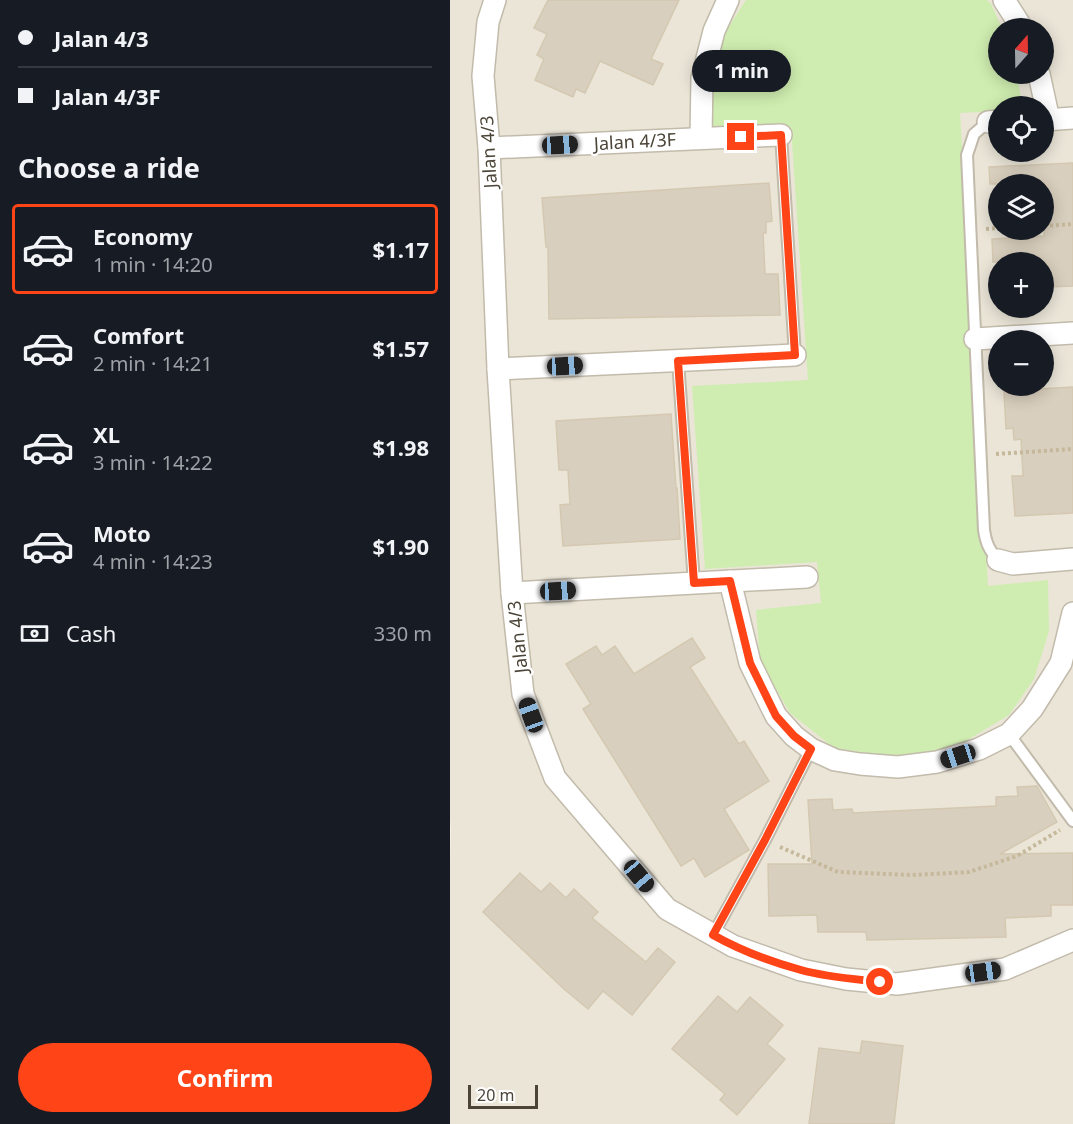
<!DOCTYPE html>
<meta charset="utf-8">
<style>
:root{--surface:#171b24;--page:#20242c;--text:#f1f3f6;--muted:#9ea1a6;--line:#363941;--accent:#ff4418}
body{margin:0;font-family:"Noto Sans",sans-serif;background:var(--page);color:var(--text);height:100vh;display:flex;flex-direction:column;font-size:22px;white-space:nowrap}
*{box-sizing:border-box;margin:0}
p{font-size:20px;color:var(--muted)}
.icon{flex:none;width:33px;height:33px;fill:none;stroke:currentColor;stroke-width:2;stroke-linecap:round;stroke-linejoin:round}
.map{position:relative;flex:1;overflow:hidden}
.panel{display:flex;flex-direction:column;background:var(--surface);width:450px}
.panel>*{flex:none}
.banner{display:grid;align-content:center;height:132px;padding:0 18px;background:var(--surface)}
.needle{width:39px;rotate:20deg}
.controls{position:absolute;left:538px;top:18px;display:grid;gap:12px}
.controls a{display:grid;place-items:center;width:66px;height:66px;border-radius:50%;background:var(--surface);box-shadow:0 3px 15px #0003;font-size:30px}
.scale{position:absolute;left:18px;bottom:15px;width:70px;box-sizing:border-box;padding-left:6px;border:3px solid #4b4437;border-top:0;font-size:16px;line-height:21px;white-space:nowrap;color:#4b4437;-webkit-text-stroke:4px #fff;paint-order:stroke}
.end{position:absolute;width:27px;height:27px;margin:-14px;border:8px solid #ff4418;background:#fff;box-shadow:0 0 0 3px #fff}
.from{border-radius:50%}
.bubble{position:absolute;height:42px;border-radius:21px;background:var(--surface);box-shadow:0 3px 15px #0003;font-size:20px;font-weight:700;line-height:42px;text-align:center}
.car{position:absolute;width:18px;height:36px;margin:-18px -9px;border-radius:8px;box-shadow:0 0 4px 2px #0007;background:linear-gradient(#222 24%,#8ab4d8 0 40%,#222 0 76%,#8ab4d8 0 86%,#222 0)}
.banner b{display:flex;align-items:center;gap:21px;height:57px;font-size:22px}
.banner b+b{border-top:2px solid var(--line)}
.banner i{width:15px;height:15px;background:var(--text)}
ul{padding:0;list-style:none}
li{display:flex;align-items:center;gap:18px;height:90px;margin:0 12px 9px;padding:0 6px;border:3px solid transparent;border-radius:6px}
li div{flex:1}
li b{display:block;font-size:22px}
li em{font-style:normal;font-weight:700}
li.active{border-color:var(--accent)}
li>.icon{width:54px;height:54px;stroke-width:1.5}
h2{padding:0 18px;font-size:27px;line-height:72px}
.pay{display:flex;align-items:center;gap:15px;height:66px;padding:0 18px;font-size:22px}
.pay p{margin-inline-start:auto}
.primary-button{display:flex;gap:12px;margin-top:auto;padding:12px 18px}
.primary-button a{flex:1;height:69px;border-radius:36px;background:var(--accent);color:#fff;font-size:24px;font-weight:700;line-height:69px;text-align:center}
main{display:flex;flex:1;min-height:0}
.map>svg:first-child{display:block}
.residential{fill:#eae5d7;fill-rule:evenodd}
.green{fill:#cfedb0}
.building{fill:#d9cfbe;stroke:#d4c8b1;stroke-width:1.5}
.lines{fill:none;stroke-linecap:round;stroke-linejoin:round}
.service-casing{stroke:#c2bbab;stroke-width:14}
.minor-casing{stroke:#c2bbab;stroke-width:24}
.path{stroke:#c5b89b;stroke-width:4;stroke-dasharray:3 3;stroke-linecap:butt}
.service{stroke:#fff;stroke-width:10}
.minor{stroke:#fff;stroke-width:21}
.route{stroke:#ff4418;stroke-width:8}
.labels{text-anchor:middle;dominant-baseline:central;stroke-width:4.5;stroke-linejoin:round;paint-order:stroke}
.street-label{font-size:18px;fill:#4b4437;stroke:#fff}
</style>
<main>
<section class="panel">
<div class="banner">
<b><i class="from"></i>Jalan 4/3</b>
<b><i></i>Jalan 4/3F</b>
</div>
<h2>Choose a ride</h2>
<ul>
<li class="active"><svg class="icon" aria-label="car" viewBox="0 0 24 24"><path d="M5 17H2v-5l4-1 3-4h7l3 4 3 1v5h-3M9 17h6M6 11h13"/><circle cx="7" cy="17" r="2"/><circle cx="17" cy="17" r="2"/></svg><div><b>Economy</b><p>1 min · 14:20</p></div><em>$1.17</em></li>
<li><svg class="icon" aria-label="car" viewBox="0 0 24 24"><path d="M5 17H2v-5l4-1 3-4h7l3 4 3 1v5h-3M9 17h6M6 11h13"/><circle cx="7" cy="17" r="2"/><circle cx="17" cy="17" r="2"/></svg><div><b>Comfort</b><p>2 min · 14:21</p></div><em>$1.57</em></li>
<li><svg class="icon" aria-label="car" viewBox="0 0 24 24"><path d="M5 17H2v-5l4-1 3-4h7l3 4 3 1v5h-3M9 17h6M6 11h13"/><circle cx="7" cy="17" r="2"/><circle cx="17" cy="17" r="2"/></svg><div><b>XL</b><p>3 min · 14:22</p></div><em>$1.98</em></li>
<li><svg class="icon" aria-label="car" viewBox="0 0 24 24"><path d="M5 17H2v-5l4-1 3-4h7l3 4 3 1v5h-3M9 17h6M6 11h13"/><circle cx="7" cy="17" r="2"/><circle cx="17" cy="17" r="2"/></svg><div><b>Moto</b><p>4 min · 14:23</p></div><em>$1.90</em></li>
</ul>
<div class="pay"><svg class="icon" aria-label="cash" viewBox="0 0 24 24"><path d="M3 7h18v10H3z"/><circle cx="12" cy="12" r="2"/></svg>Cash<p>330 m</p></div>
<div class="primary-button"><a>Confirm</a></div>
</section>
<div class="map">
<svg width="623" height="1124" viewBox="0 0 623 1124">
<rect width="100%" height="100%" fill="#f6f3ea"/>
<path class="residential" d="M 0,0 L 623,0 L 623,1124 L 0,1124 L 0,862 L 1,830 L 0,819 ZM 549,28 L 594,28 L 594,74 L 549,74 ZM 549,106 L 594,106 L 594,152 L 549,152 ZM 549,184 L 594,184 L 594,230 L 549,230 ZM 549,262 L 594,262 L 594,308 L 549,308 ZM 549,340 L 594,340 L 594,386 L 549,386 Z"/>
<polygon class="green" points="296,0 537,0 541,4 552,28 549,28 549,74 567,74 572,106 549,106 549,111 510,113 538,586 598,580 599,631 584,679 559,715 506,747 446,757 384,748 340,713 310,661 306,610 371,603 367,562 255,569 242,386 358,380 341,127 262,127 262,92 272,37"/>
<g class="building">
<polygon points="98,0 229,0 201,59 213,64 203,85 150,61 135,93 126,89 123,97 85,80 94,59 87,55 97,34 84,28"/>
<polygon points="623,163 623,286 594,287 594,262 543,262 542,239 594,236 594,184 540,184 539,167"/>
<polygon points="319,183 322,221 316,222 316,233 313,233 315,274 328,274 330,315 99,319 98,247 96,247 92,198"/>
<polygon points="623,387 623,513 565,516 562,476 573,476 571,439 564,440 563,428 556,429 554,391"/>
<polygon points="221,414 226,488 227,488 230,539 113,546 110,505 120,504 118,470 109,470 106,421"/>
<polygon points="242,638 255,658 240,667 289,744 294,741 319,781 274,809 299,850 255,877 244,858 231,866 133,709 141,704 116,664 146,646 152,655 165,646 184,674"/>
<polygon points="587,786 607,822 550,854 623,853 623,905 601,905 601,916 555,918 556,937 417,940 416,932 368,932 367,915 319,916 318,864 362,864 358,800 382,799 383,810 402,809 403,813 546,806 546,797 568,796 567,787"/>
<polygon points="70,873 91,892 100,883 116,898 124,889 148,912 142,918 196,962 208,948 225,962 182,1015 153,991 138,1009 114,989 33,912"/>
<polygon points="268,996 287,1012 300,997 333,1025 317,1044 335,1059 287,1115 270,1100 275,1094 222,1049"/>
<polygon points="412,1041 453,1046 444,1124 359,1124 369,1048 410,1053"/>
</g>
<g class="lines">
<defs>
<g id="service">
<path d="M 538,122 L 524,134 L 517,155 L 534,530 C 536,543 539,550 548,560"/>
<polyline points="331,135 345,355"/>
<polyline points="228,361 244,583"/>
<polyline points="559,734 623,821"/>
<polyline points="263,935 315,840 361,749"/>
</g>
<g id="minor">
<polyline points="45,0 38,22 33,76 39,148 48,369 62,593 73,694 105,778 217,909 283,946 351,970 396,979 447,984 555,969 623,940"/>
<polyline points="554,0 572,28"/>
<polyline points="589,74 599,120"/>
<polyline points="594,120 623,118"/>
<polyline points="538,122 549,121"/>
<polyline points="251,138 252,78 264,31 278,0"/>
<polyline points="39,148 331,135"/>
<polyline points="525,339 623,333"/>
<polyline points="48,369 345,355"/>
<polyline points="548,560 563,564 623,559"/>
<polyline points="280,581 300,663 326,716 344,736 361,749 385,760 410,764 448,767 487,762 529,749 559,734 582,709 611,663 623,613"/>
<polyline points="62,593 357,577"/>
</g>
</defs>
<use href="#service" class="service-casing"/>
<use href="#minor" class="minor-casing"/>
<g class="path">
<polyline points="594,226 623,224"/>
<polyline points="536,229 549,228"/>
<polyline points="546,454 623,449"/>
<polyline points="330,847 388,872 462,875 519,872 567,856 610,830"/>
</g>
<use href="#service" class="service"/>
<use href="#minor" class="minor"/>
</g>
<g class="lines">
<path class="route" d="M 291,137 L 331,135 L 345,355 L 228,361 L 244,583 L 280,581 L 300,663 L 326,716 L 344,736 L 361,749 L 315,840 L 263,935 C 290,950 321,962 351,970 C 376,977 404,979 430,982"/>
</g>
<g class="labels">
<g class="street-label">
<text transform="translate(185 141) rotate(-3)">Jalan 4/3F</text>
<text transform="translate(38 152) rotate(-93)">Jalan 4/3</text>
<text transform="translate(67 637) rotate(-96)">Jalan 4/3</text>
</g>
</g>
</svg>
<div class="controls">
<a><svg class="needle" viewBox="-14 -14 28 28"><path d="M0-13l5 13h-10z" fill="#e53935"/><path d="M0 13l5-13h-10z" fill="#9ea1a6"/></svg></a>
<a><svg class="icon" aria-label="locate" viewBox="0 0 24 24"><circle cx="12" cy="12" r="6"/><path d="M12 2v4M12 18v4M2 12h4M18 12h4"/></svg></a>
<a><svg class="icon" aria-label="layers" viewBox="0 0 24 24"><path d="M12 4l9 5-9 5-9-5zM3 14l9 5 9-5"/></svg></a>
<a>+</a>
<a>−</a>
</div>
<div class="scale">20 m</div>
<i class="end from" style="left:430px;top:982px"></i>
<i class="end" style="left:291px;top:137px"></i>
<div class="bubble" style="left:242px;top:50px;width:99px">1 min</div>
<i class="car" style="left:110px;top:145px;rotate:87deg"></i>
<i class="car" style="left:115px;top:366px;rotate:87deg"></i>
<i class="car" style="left:108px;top:591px;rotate:87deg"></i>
<i class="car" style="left:81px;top:715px;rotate:340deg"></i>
<i class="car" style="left:508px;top:756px;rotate:252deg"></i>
<i class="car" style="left:189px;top:876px;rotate:140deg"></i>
<i class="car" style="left:533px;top:972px;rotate:82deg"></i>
</div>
</main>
